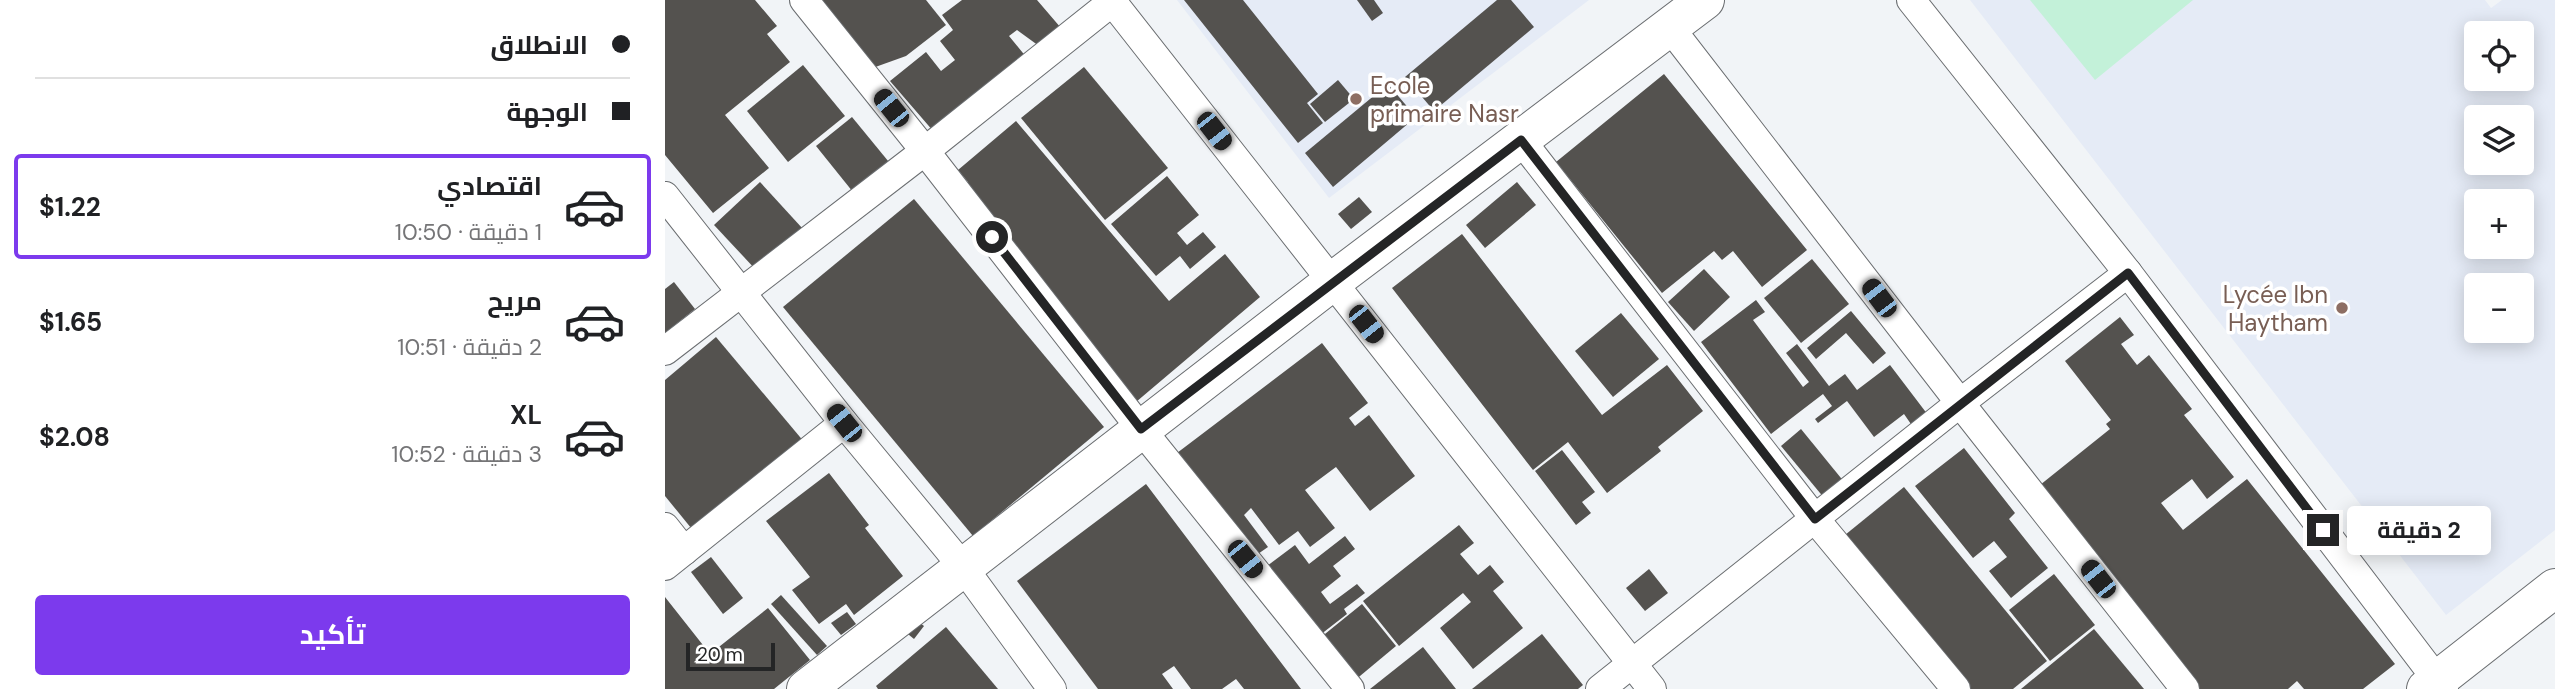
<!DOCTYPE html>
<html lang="ar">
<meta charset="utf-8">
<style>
:root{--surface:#fff;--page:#f6f6f6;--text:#202124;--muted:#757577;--line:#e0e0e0;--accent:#7c3aed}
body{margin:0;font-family:"DM Sans",Cairo,sans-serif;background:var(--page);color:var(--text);direction:rtl;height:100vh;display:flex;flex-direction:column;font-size:26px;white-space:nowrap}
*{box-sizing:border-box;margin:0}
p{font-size:23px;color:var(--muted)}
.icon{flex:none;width:38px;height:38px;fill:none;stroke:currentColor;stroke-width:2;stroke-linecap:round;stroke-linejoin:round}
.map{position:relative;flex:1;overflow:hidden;direction:ltr}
.drawer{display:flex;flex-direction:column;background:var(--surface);width:665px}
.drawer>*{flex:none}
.guide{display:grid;align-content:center;height:154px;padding:0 35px;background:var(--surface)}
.tools{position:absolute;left:1799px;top:21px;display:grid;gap:14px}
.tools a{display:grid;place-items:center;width:70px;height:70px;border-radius:7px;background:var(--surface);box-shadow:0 4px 18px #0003;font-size:35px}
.scale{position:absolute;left:21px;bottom:18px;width:89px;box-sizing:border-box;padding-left:7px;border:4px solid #242526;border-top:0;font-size:19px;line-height:24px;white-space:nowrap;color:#242526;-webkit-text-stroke:5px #fff;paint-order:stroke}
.end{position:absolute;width:32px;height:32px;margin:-16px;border:9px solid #242526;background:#fff;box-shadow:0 0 0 4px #fff}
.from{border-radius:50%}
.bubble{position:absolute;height:49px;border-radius:7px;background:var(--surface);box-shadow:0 4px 18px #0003;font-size:23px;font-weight:700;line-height:49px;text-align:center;direction:rtl}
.car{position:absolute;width:21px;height:42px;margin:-21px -10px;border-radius:9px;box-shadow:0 0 5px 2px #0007;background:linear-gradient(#222 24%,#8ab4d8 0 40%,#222 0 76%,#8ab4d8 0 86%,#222 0)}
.guide b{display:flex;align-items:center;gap:24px;height:66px;font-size:26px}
.guide b+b{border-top:2px solid var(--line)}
.guide i{width:18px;height:18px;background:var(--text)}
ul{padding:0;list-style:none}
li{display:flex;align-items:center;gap:21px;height:105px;margin:0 14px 10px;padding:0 21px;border:4px solid transparent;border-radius:7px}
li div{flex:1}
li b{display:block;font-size:26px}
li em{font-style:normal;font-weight:700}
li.current{border-color:var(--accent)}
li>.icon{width:63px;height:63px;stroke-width:1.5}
.action{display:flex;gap:14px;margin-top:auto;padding:14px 35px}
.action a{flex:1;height:80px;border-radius:7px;background:var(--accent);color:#fff;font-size:28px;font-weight:700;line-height:80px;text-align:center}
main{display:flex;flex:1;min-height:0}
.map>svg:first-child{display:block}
.built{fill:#e5ebf6;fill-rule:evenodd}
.green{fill:#c3f1d9}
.building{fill:#54524f}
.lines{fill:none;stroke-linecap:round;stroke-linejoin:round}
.street-casing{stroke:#6a6d70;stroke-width:30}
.secondary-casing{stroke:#6a6d70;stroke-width:40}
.street{stroke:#fff;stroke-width:28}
.secondary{stroke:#fff;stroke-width:38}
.route{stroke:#242526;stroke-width:9}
.education-dot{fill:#8d6e63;stroke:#fff;stroke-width:2.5}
.labels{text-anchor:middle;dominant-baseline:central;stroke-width:7;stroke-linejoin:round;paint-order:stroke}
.education-label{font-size:24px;fill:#785e54;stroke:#fff;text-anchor:start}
</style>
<main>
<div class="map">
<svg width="1890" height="689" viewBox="0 0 1890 689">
<rect width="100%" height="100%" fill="#f1f4f7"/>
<g class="built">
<polygon points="512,0 924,0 664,198"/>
<path d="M 1305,0 L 1820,0 L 1826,8 L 1837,0 L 1890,0 L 1890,530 L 1781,615 ZM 1811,33 L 1857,33 L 1857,79 L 1811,79 ZM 1811,117 L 1857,117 L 1857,163 L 1811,163 ZM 1811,201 L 1857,201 L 1857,247 L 1811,247 ZM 1811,285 L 1857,285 L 1857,331 L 1811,331 Z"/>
</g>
<polygon class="green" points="1365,0 1528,0 1430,80"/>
<g class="building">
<polygon points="0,0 90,0 112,26 102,34 125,62 60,115 104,168 48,213 0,155"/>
<polygon points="148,0 261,0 281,25 241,56 202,70"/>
<polygon points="297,0 372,0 396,28 374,46 352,30 344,36 362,58 269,132 225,81 261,52 276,71 290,60 275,41 288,30 277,15"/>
<polygon points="519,0 578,0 653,94 642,103 658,123 633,143"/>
<polygon points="692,0 709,0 718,13 707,21"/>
<polygon points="832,0 846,0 869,27 769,111 740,77"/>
<polygon points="138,65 180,116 123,162 82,111"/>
<polygon points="419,67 503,168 440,220 356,118"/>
<polygon points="999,74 1142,250 1097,287 1068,251 1057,260 1049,251 997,293 891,162"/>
<polygon points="673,80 689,99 660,122 645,104"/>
<polygon points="723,84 751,117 668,187 640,153"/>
<polygon points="187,117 228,167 192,197 151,146"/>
<polygon points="351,121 504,301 560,254 595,297 471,402 293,190 303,182 293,170"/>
<polygon points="502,176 534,215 512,233 522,245 538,232 551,247 525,269 515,256 491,276 446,224"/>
<polygon points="95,182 138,229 92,271 49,225"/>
<polygon points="852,182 871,205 820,248 801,225"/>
<polygon points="694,197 707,212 686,229 673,214"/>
<polygon points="249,199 439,427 308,536 118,307"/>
<polygon points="797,234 937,415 1002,365 1038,411 993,447 996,451 942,493 903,442 868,470 727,288"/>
<polygon points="1147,259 1184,304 1136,343 1099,298"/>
<polygon points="1039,269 1065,297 1029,331 1003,302"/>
<polygon points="9,282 30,309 0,333 0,289"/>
<polygon points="1091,300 1100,312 1088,320 1138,387 1144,382 1121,353 1132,344 1164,386 1180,374 1192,390 1225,365 1263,415 1248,427 1239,414 1209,437 1182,401 1153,423 1150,419 1167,406 1158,394 1106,434 1036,342"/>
<polygon points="1186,311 1221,353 1208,364 1181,333 1151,359 1142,348"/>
<polygon points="956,313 994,359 948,397 910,351"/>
<polygon points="1455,317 1469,335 1456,344 1472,365 1484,355 1527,409 1519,415 1569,477 1542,499 1527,479 1496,503 1518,530 1582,479 1730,664 1698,689 1639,689 1632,681 1623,689 1529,689 1370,489 1445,429 1441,424 1446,420 1400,361"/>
<polygon points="51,337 140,443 31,534 0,496 0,380"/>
<polygon points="657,343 703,403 684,418 690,426 704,415 750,476 705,511 671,467 640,490 670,528 645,547 633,531 614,545 586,508 579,515 603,547 590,556 512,453"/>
<polygon points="1136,429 1180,483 1160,499 1116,446"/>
<polygon points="1299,448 1350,513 1344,519 1383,568 1346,598 1324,571 1342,557 1329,541 1308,558 1250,486"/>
<polygon points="897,450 930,492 917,502 926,513 911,525 870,471"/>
<polygon points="164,473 204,525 200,528 238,576 189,615 181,604 154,624 127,590 145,577 101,521"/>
<polygon points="481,484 636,689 579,689 571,679 557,689 526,689 509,666 497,674 508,689 433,689 352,581"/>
<polygon points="1239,487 1382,661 1348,689 1306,689 1180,535"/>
<polygon points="794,525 809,543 795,554 813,575 825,565 839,582 828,591 858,628 808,669 775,628 806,602 798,593 734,646 698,601"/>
<polygon points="680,536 690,549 668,566 676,576 656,592 665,604 692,584 700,593 679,609 682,614 655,635 602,566 630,545 644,564"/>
<polygon points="46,557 78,598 58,614 26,572"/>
<polygon points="984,569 1003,593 980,611 961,588"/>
<polygon points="1389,574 1430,625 1385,661 1344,610"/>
<polygon points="116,595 162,646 152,655 106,604"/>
<polygon points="0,597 45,654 103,608 145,660 109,689 0,689"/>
<polygon points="697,604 731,646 689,681 655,638"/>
<polygon points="182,612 191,624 176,635 166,623"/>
<polygon points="247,617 259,626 249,639 238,630"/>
<polygon points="281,627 333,689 213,689 211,686"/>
<polygon points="1429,629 1479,689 1356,689"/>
<polygon points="877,634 918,685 913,689 807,689"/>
<polygon points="758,647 791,689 705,689"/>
</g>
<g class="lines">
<defs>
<g id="street">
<polyline points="139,0 260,151 476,429 685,689"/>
<polyline points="446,0 987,689"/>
<polyline points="1246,0 1463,273 1779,689"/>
<polyline points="1003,25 1295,403 1520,689"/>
<polyline points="856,140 1150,519 1291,689"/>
<polyline points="0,196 179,423 298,567 387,689"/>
<polyline points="0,351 260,151 447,2"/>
<polyline points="0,527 19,551"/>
<polyline points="0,566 179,423"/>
<polyline points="935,689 1295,403 1463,273"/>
</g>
<g id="secondary">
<polyline points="141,689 668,281 1040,0"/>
<polyline points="1761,689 1890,588"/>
</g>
</defs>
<use href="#street" class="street-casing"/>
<use href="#secondary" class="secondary-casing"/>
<use href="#street" class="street"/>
<use href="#secondary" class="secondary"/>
</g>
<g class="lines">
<polyline class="route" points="327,237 476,429 856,140 1150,519 1463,273 1658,530"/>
</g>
<g class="education-dot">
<circle cx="691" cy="99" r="7"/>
<circle cx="1677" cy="308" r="7"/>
</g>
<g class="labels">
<g class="education-label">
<text x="705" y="85">Ecole<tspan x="705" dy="28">primaire Nasr</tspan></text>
<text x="1663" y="294" text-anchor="end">Lycée Ibn<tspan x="1663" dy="28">Haytham</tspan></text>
</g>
</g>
</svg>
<div class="tools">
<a><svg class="icon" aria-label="locate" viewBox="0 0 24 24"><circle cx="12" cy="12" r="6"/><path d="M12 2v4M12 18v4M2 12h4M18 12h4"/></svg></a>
<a><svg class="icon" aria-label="layers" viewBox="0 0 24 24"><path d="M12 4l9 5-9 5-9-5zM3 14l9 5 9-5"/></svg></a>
<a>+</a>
<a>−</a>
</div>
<div class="scale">20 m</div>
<i class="end from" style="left:327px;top:237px"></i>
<i class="end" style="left:1658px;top:530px"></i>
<div class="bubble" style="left:1682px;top:506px;width:144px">2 دقيقة</div>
<i class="car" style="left:226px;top:108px;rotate:321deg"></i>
<i class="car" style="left:549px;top:131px;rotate:142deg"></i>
<i class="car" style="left:1214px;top:298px;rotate:323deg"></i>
<i class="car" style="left:701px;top:324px;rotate:142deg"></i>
<i class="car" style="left:179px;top:423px;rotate:321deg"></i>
<i class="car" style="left:580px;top:559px;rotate:141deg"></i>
<i class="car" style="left:1433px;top:579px;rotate:322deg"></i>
</div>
<section class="drawer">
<div class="guide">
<b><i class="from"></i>الانطلاق</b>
<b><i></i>الوجهة</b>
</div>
<ul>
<li class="current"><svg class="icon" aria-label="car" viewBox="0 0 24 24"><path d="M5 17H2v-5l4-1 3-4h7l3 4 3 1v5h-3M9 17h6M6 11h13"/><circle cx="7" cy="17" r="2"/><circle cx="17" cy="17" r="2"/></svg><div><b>اقتصادي</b><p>1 دقيقة · 10:50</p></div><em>$1.22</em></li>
<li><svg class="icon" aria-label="car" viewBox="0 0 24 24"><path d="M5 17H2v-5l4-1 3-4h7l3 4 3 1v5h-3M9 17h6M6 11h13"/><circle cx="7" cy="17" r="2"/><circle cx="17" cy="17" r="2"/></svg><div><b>مريح</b><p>2 دقيقة · 10:51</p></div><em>$1.65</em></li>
<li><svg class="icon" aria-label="car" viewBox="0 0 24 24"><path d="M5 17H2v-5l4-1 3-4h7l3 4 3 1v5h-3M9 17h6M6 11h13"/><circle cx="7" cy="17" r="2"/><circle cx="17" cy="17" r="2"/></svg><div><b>XL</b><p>3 دقيقة · 10:52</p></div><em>$2.08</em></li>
</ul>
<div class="action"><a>تأكيد</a></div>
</section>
</main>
